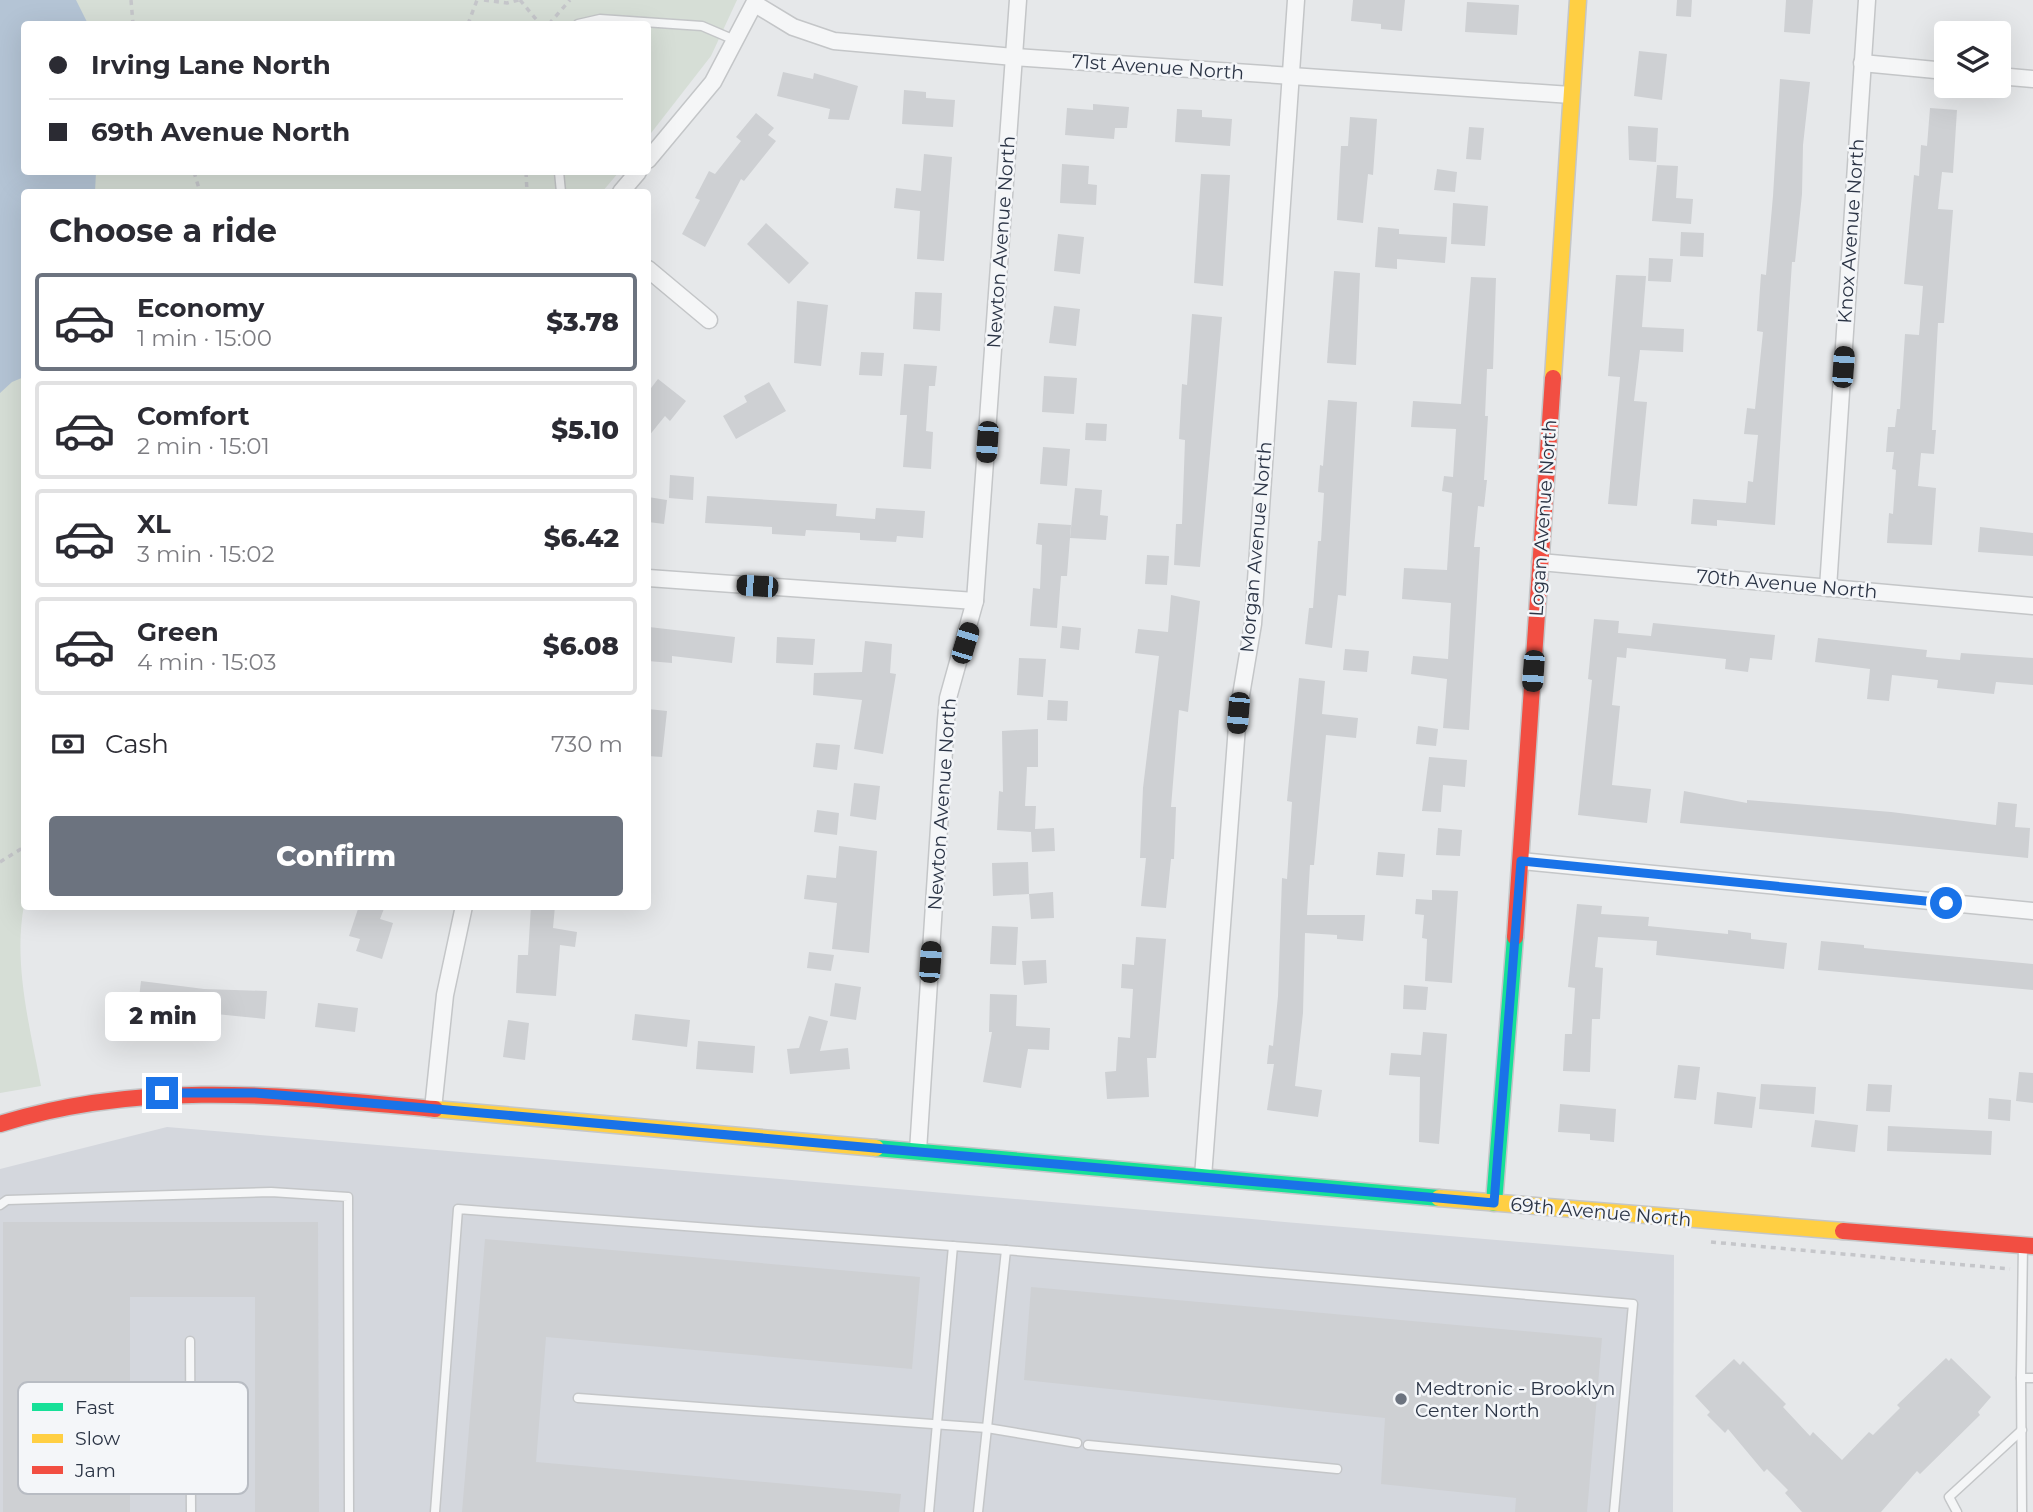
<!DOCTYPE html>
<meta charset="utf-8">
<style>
:root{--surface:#fff;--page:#f7f7f7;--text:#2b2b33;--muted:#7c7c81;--line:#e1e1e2;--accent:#6c737f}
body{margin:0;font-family:Montserrat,sans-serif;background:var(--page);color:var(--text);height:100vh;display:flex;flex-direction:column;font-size:26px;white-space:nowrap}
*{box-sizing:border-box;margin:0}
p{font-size:23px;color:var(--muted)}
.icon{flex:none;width:38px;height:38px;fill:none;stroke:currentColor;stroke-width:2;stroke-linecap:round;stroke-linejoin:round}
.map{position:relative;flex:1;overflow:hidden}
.side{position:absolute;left:21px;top:189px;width:630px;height:721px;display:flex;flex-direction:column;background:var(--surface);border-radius:7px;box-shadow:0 7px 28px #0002}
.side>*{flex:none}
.hud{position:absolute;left:21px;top:21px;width:630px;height:154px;border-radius:7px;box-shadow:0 7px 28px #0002;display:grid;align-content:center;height:154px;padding:0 28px;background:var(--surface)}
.buttons{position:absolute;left:1934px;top:21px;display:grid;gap:14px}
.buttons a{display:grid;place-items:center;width:77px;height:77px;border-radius:7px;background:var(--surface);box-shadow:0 7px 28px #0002;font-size:35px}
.end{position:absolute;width:32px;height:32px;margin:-16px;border:9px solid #1a73e8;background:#fff;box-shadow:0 0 0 4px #fff}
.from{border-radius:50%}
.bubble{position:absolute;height:49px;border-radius:7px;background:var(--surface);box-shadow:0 7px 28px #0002;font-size:23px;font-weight:800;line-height:49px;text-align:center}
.car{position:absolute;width:21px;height:42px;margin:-21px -10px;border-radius:9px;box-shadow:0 0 5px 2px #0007;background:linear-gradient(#222 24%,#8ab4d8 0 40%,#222 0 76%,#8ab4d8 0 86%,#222 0)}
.hud b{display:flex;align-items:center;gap:24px;height:66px;font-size:26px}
.hud b+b{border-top:2px solid var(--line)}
.hud i{width:18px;height:18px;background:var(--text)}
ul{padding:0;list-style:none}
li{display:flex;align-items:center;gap:21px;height:98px;margin:0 14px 10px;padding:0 14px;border:4px solid var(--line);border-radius:7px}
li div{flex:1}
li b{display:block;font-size:26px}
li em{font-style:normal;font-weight:800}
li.current{border-color:var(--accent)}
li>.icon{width:63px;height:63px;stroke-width:1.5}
h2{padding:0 28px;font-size:32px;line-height:84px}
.pay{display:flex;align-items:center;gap:18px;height:77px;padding:0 28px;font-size:26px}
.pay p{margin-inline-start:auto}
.primary-button{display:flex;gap:14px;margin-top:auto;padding:14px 28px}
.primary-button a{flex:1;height:80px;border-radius:7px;background:var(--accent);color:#fff;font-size:28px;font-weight:800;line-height:80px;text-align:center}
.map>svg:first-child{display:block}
.built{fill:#d4d7dd}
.green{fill:#d6ded6}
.water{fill:#b4c4d5}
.building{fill:#ced0d3}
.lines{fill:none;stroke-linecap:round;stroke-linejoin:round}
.lane-casing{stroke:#c4c6c8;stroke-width:11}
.street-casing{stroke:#c4c6c8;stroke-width:19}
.fast-casing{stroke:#c4c6c8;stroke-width:19}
.slow-casing{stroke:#c4c6c8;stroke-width:19}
.jam-casing{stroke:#c4c6c8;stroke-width:19}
.path{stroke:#c5c6ca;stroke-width:3.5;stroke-dasharray:5 5;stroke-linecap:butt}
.lane{stroke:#f5f6f7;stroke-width:8}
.street{stroke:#f5f6f7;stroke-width:16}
.fast{stroke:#16e098;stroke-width:16}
.slow{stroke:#ffcf43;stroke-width:16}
.jam{stroke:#f24e42;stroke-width:16}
.route{stroke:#1a73e8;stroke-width:9}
.poi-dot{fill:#6c737f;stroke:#f4f6f9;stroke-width:2.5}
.labels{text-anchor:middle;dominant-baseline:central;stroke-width:5;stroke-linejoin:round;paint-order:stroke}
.street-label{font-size:19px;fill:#2b3445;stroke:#f4f6f9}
.poi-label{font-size:19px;fill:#2b3445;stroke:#f4f6f9;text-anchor:start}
.key{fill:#f4f6f9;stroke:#b8bcc3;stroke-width:2}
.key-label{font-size:19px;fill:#2b3445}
</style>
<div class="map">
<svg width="2033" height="1512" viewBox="0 0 2033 1512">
<rect width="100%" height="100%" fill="#e6e8ea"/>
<polygon class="built" points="167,1127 1674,1255 1673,1512 0,1512 0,1169"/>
<path class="green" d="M 0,0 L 737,0 L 711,56 L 648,137 L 648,24 L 24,24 L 24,172 L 619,172 L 602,192 L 24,192 L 24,905 C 13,964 30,1028 41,1086 L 0,1093 Z"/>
<polygon class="water" points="0,0 76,0 88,24 24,24 24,172 96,172 95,192 24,192 24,377 12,382 0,393"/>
<g class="building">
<polygon points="1353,0 1405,0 1402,31 1381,29 1381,24 1351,21"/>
<polygon points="1677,0 1692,0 1691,17 1676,16"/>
<polygon points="1786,0 1813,0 1810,34 1784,32"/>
<polygon points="1467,2 1519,5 1517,35 1465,32"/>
<polygon points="1639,51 1667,54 1662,100 1634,96"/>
<polygon points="783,72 813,79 814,73 858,86 849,120 828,119 830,109 777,96"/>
<polygon points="1780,79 1810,82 1803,145 1802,194 1795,262 1792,262 1775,525 1717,520 1717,526 1691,524 1693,499 1746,503 1748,481 1753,482 1758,435 1744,434 1747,408 1755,409 1763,332 1757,331 1761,274 1766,275 1773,196"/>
<polygon points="904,90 926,92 926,98 955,100 953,127 902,124"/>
<polygon points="1093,104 1129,107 1127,128 1115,128 1114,139 1065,135 1067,108 1093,110"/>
<polygon points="1930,108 1957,110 1953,173 1942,172 1938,209 1953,210 1944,323 1938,323 1932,430 1936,430 1934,454 1921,453 1918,486 1936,488 1932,545 1887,543 1889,513 1893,514 1896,470 1892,469 1894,452 1886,452 1888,427 1895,427 1897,409 1900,409 1905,334 1919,335 1923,286 1904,284 1914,175 1919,176 1921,145 1927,146"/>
<polygon points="1177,109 1202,110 1202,117 1232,119 1230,146 1175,142"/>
<polygon points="756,113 774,128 768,135 776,141 744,181 741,179 705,247 682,234 700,200 695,198 709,171 715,174 741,141 736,137"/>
<polygon points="1350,117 1377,119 1373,175 1368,174 1363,223 1337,220 1341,146 1348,146"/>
<polygon points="1628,126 1658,128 1656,162 1629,160"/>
<polygon points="1469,127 1484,128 1481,160 1466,159"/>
<polygon points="924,154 952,157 944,261 917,259 920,211 894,208 896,188 921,191"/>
<polygon points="1062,164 1089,166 1088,184 1097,185 1096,205 1060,203"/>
<polygon points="1657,165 1678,166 1676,198 1693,199 1691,224 1652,221"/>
<polygon points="1437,169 1457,172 1455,192 1434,190"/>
<polygon points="1201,174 1230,175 1223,286 1194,283"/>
<polygon points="1453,203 1488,206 1485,246 1451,244"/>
<polygon points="766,223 809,263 789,284 747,244"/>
<polygon points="1378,227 1399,229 1399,234 1447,237 1445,263 1397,259 1397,269 1375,267"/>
<polygon points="1681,232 1704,233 1703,257 1680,256"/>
<polygon points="1058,234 1084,237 1080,274 1054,271"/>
<polygon points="1649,258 1673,259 1671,282 1648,281"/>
<polygon points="1334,271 1360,273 1356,365 1327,363"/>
<polygon points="1616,275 1646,276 1642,327 1684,329 1683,352 1640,350 1634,401 1647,402 1637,506 1608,504 1620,377 1608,376"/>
<polygon points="1471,277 1496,278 1493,369 1487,369 1485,416 1488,416 1484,480 1487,480 1484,507 1478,506 1474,547 1480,547 1469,730 1443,728 1447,679 1411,674 1413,656 1448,659 1451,603 1402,599 1404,568 1447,570 1452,493 1442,491 1444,476 1453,477 1456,429 1411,427 1413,401 1461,404"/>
<polygon points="915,292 942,293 940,331 913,329"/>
<polygon points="797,301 828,305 821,366 794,363"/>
<polygon points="1054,306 1080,309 1076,346 1049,343"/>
<polygon points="1192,314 1222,317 1200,567 1174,565 1176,524 1182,524 1185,440 1179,439 1182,384 1187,385"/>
<polygon points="861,352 884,353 882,376 859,375"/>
<polygon points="904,364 937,366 935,386 929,386 926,431 933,432 931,469 903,467 907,415 900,415"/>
<polygon points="1044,376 1077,378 1074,414 1042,412"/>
<polygon points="658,379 686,401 670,421 665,416 648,437 648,392"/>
<polygon points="769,382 786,411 736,439 723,416 747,402 744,396"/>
<polygon points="1328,400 1357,402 1346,596 1338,595 1332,648 1305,644 1309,608 1313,608 1318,541 1321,541 1324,493 1318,492 1320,465 1323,466"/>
<polygon points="1086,423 1107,424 1106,441 1085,440"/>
<polygon points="1043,447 1070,449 1067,486 1040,484"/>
<polygon points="670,475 694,477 693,500 669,498"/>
<polygon points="1075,488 1102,490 1100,515 1108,516 1106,540 1070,538"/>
<polygon points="707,496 837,504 836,516 875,519 876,508 925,511 923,538 897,536 896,542 860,540 860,533 806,530 805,536 772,534 772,527 705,523"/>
<polygon points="648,497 667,500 664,524 648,522"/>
<polygon points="1038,523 1071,525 1067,576 1061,576 1057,628 1030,626 1033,588 1040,589 1042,545 1036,544"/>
<polygon points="1980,527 2033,533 2033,556 1978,552"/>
<polygon points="1147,555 1169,556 1167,585 1145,584"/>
<polygon points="1171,595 1200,601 1188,712 1179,710 1171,807 1176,807 1174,859 1171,859 1166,908 1141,906 1146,858 1140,858 1143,788 1159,656 1135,653 1138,629 1168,632"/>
<polygon points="1594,619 1619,621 1618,633 1651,636 1653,623 1775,635 1772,660 1750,658 1748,672 1725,669 1726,659 1627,648 1626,658 1617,657 1612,705 1620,706 1612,785 1651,789 1647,823 1578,815 1592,680 1588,679"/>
<polygon points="1062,626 1081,628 1079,650 1060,648"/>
<polygon points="649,627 735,637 732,663 672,656 672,663 648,661"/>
<polygon points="777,637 815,639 813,665 776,663"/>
<polygon points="1818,638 1927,650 1926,657 1960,660 1961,653 2033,658 2033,685 1996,682 1994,694 1937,688 1938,680 1892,675 1889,701 1867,699 1870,669 1815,662"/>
<polygon points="865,641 892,644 890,673 896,674 883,754 854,749 862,700 813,695 814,673 862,672"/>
<polygon points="1345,649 1369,651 1367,672 1343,670"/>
<polygon points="1019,658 1046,659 1043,697 1017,695"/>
<polygon points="1299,678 1325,681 1322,714 1358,718 1356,738 1326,735 1314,865 1310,865 1307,915 1365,915 1363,941 1337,939 1337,935 1305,933 1303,1013 1295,1086 1322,1090 1318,1117 1267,1110 1274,1064 1267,1064 1269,1045 1273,1046 1278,996 1282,878 1287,879 1292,802 1287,801"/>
<polygon points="1048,700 1068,701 1067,721 1047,720"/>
<polygon points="648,709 667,711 662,757 648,756"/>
<polygon points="1418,726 1438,729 1436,746 1416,744"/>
<polygon points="1038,729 1038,767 1027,767 1025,806 1036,806 1035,829 1054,828 1055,851 1032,852 1031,832 997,830 999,791 1003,792 1002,731"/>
<polygon points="816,743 840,745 837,770 813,767"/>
<polygon points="1429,757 1467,760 1465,787 1443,785 1441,812 1422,811"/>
<polygon points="854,783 880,786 876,820 850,816"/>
<polygon points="1684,791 1747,803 1747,800 1891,812 1996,825 1998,802 2017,804 2015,827 2030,828 2028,858 1680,823"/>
<polygon points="817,810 839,813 837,835 814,832"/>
<polygon points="1438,828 1462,830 1460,856 1436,855"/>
<polygon points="839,846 877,851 869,953 832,949 837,903 804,899 807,875 836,878"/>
<polygon points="1378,852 1405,854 1403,877 1376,875"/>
<polygon points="1028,862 1029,894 993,896 992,863"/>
<polygon points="1432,890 1458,891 1452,983 1425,981 1427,939 1422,938 1424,915 1415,914 1416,899 1432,900"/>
<polygon points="1053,892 1054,918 1031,919 1029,894"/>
<polygon points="1577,904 1602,906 1601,914 1649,917 1648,926 1728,934 1728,930 1751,933 1751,939 1787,943 1784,969 1656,955 1657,941 1598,937 1595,967 1603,968 1600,1019 1592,1019 1590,1072 1563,1071 1565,1034 1572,1034 1575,988 1568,987"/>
<polygon points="359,906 385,906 380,919 393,923 382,959 356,951 360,939 349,936"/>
<polygon points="531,906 555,906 553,928 577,932 575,947 560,945 556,996 516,993 518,955 528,955"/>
<polygon points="992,926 1018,927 1016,965 990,964"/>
<polygon points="1136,937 1166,939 1156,1058 1147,1058 1149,1097 1107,1099 1105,1072 1116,1071 1118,1037 1130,1038 1133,989 1121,988 1122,964 1134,965"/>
<polygon points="1821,941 1864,945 1864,948 2033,964 2033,990 1818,970"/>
<polygon points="809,952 834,955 831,971 807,968"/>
<polygon points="1046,960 1047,983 1024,985 1022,961"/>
<polygon points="141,981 204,989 267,991 265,1019 138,1006"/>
<polygon points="835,983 861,987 856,1020 830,1016"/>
<polygon points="1404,985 1428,987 1426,1010 1403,1009"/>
<polygon points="990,994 1017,995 1016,1026 1050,1028 1049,1050 1028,1049 1021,1088 983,1082 992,1032 989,1032"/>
<polygon points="318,1003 358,1008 355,1032 315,1027"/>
<polygon points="635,1014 690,1020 687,1047 632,1040"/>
<polygon points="809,1016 828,1021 820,1051 848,1048 850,1069 790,1074 787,1049 799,1048"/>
<polygon points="508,1020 529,1023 525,1060 503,1057"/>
<polygon points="1423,1032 1447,1034 1439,1144 1419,1142 1420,1077 1389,1075 1391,1053 1421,1055"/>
<polygon points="698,1041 755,1046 753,1073 696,1069"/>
<polygon points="1678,1065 1700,1067 1696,1100 1674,1098"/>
<polygon points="2019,1072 2033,1073 2033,1103 2016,1101"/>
<polygon points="1761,1084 1816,1087 1814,1114 1759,1109"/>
<polygon points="1868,1084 1892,1085 1890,1112 1866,1111"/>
<polygon points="1717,1092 1756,1097 1752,1128 1714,1124"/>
<polygon points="1989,1098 2011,1100 2010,1121 1988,1119"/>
<polygon points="1560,1104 1616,1109 1614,1142 1590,1140 1590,1134 1558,1132"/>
<polygon points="1815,1120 1858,1125 1855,1152 1811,1147"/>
<polygon points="1888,1126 1992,1131 1991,1155 1887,1151"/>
<polygon points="3,1222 318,1222 319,1512 255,1512 255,1297 130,1297 130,1512 3,1512"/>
<polygon points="485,1239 920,1277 912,1369 546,1337 536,1462 901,1494 899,1512 462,1512"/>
<polygon points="1031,1287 1602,1338 1587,1512 1515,1512 1516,1498 1381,1484 1385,1418 1024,1380"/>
<polygon points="1946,1358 1949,1361 1951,1358 1991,1397 1978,1412 1980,1415 1920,1474 1917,1471 1881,1512 1802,1512 1785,1493 1788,1490 1767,1469 1764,1472 1728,1429 1725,1433 1707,1415 1710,1412 1695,1396 1734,1359 1740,1365 1743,1361 1786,1404 1783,1407 1810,1436 1813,1432 1842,1460 1869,1432 1873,1435 1900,1408 1897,1405"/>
</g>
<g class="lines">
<defs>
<g id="lane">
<polyline points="578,24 600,19 702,26 737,41"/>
<polyline points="559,172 561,192"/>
<polyline points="0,1205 7,1200 271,1192 348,1197 349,1512"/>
<polyline points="2023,1245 2021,1378 2033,1378"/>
<polyline points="190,1341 191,1512"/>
<polyline points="2021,1378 2022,1512"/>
<polyline points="578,1398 987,1428 1077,1443"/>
<polyline points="1088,1445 1337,1469"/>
<polyline points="435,1512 458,1209 1006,1250"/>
<polyline points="929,1512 953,1246"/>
<polyline points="978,1512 1006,1250 1633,1304 1614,1512"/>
<polyline points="1957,1512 1949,1497 2022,1430"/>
</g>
<g id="street">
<polyline points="755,4 793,27 834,41 1014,57 1571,95"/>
<polyline points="1862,63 1946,71"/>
<polyline points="1998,76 2033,79"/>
<polyline points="648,160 713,82 756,0"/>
<polyline points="621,192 638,172"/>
<polyline points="648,269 709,320"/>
<polyline points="1540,562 2033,606"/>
<polyline points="648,578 975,601"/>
<polyline points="1828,588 1867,0"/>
<polyline points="1521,861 2033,911"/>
<polyline points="433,1109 445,995 464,906"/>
<polyline points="918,1151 946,720 948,698 975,601 1018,0"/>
<polyline points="1203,1177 1238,713 1253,624 1296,0"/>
</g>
<g id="fast">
<polyline points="876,1148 1439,1198"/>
<polyline points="1494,1203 1515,937"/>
</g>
<g id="slow">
<polyline points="1553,378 1578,0"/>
<polyline points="435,1109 876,1148"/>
<polyline points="1439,1198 1843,1231"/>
</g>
<g id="jam">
<polyline points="1515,937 1553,378"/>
<path d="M 0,1124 C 144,1079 287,1096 435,1109"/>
<polyline points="1843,1231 2033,1246"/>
</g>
</defs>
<use href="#lane" class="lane-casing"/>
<use href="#street" class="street-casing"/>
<use href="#fast" class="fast-casing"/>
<use href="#slow" class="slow-casing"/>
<use href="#jam" class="jam-casing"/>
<g class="path">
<polyline points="131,0 133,24"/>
<polyline points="484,0 507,3 519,0"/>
<polyline points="520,0 540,24"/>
<polyline points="468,24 477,0"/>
<polyline points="549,24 570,0"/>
<polyline points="194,172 200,192"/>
<polyline points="526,172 527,192"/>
<polyline points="0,862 24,847"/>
<polyline points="1711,1242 2010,1269"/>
</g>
<use href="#lane" class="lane"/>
<use href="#street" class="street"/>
<use href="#fast" class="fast"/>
<use href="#slow" class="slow"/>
<use href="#jam" class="jam"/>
</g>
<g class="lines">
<polyline class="route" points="162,1093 256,1093 1494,1203 1521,861 1946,903"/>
</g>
<circle class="poi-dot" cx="1401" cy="1399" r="7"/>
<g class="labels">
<g class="street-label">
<text transform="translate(1158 67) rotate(4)">71st Avenue North</text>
<text transform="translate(1851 231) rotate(-86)">Knox Avenue North</text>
<text transform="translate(1001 242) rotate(-86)">Newton Avenue North</text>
<text transform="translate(1543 518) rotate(-86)">Logan Avenue North</text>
<text transform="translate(1256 547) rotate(-85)">Morgan Avenue North</text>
<text transform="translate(1787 584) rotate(5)">70th Avenue North</text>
<text transform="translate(942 804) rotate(-86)">Newton Avenue North</text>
<text transform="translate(1601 1212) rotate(5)">69th Avenue North</text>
</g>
<g class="poi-label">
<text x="1415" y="1388">Medtronic - Brooklyn<tspan x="1415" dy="22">Center North</tspan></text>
</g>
</g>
<rect x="18" y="1382" width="230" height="112" rx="10" class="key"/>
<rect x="32" y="1403" width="31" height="8" fill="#16e098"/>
<rect x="32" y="1434" width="31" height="9" fill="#ffcf43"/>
<rect x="32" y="1466" width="31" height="8" fill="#f24e42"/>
<g class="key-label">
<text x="75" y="1414">Fast</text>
<text x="75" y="1445">Slow</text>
<text x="75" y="1477">Jam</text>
</g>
</svg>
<div class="buttons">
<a><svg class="icon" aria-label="layers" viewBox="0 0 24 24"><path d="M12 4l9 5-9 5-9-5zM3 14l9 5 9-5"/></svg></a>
</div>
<i class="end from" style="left:1946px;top:903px"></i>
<i class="end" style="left:162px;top:1093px"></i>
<div class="bubble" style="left:105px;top:992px;width:116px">2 min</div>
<i class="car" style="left:1843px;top:367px;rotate:4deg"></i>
<i class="car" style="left:987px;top:442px;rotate:184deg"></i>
<i class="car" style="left:757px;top:586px;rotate:274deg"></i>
<i class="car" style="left:965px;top:643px;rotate:17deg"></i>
<i class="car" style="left:1533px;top:671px;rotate:184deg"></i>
<i class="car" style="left:1238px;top:713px;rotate:185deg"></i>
<i class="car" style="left:930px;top:962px;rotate:4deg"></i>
<div class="hud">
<b><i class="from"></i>Irving Lane North</b>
<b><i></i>69th Avenue North</b>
</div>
<section class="side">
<h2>Choose a ride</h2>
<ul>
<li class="current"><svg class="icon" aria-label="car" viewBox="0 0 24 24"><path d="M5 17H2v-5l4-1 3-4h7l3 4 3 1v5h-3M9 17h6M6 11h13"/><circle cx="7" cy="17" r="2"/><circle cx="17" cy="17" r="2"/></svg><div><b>Economy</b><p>1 min · 15:00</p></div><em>$3.78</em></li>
<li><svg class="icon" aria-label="car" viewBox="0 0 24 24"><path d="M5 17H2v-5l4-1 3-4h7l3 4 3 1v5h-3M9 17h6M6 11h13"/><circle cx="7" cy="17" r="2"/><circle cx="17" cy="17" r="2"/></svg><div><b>Comfort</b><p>2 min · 15:01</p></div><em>$5.10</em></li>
<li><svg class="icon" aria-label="car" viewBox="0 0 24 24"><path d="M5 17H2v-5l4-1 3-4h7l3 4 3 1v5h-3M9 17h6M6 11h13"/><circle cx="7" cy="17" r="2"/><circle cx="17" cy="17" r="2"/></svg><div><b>XL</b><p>3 min · 15:02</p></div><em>$6.42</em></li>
<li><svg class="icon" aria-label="car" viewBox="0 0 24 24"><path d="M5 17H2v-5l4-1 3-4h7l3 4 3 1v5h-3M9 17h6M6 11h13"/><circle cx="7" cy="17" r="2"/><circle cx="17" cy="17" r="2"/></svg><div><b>Green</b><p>4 min · 15:03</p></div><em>$6.08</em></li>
</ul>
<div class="pay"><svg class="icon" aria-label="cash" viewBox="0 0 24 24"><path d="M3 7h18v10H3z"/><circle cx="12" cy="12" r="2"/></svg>Cash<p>730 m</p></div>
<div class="primary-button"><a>Confirm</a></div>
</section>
</div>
